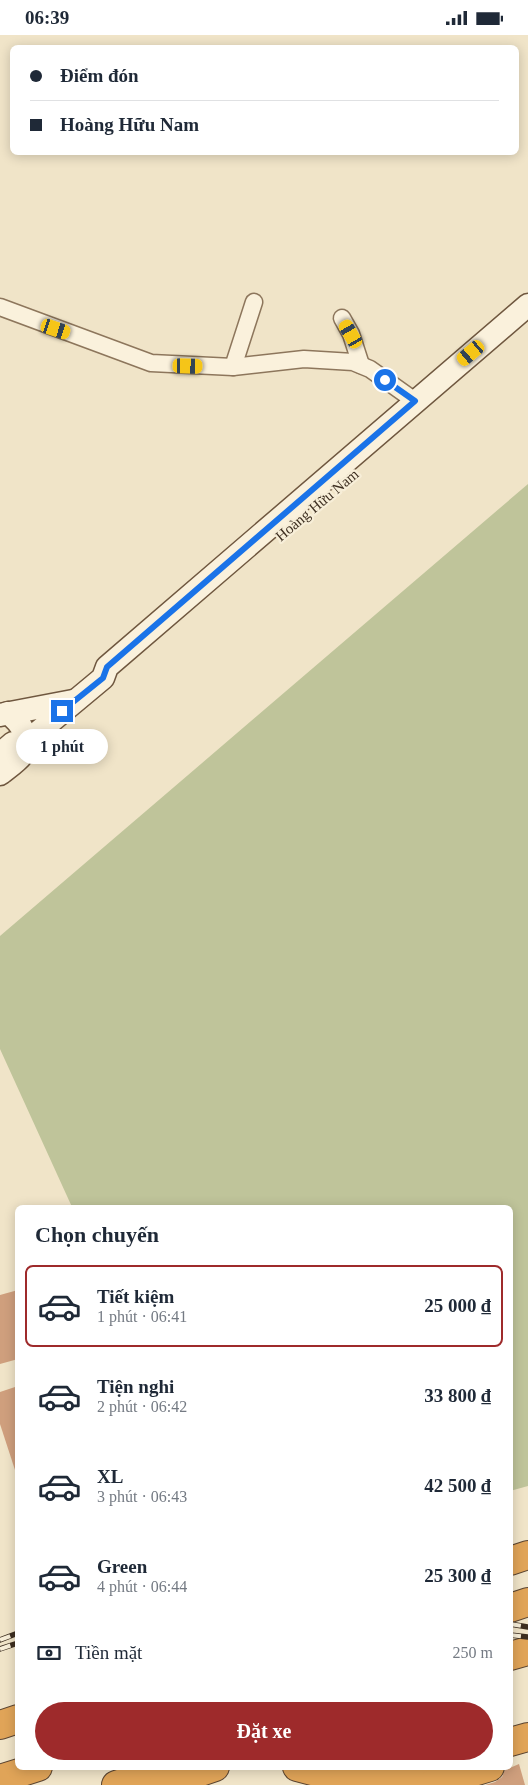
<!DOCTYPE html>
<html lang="vi">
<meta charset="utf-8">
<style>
:root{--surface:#fff;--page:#f6f6f7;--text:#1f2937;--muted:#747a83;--line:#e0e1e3;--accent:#9e2a2b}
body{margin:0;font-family:Georgia,serif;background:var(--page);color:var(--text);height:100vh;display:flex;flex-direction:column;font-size:19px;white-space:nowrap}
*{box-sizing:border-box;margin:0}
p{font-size:16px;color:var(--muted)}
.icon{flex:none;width:28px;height:28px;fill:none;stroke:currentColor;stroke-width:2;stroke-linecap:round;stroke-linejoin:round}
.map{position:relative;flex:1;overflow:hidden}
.side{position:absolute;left:15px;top:1170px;width:498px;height:565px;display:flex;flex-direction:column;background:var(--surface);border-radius:8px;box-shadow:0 2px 12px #0003}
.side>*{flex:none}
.top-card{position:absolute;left:10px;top:10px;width:509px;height:110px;border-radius:8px;box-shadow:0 2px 12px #0003;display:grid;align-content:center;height:110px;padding:0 20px;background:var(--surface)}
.end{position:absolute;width:22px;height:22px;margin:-11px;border:6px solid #1a73e8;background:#fff;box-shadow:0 0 0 2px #fff}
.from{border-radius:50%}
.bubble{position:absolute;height:35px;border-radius:18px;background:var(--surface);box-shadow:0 2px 12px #0003;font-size:16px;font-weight:700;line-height:35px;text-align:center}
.car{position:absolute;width:15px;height:30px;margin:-15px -8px;border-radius:6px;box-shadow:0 0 4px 1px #0007;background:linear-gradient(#f5c518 24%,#345 0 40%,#f5c518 0 76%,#345 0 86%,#f5c518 0)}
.top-card b{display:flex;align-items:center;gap:18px;height:48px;font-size:19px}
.top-card b+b{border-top:1px solid var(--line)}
.top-card i{width:12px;height:12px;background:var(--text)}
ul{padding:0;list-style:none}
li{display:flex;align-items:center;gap:15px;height:82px;margin:0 10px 8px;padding:0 10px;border:2px solid transparent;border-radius:8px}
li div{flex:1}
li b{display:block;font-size:19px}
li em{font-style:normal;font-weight:700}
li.selected{border-color:var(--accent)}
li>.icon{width:45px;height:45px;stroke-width:1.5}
h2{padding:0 20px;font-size:22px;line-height:60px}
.pay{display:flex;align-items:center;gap:12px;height:55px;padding:0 20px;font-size:19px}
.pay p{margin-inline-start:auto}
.primary-button{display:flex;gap:10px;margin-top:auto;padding:10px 20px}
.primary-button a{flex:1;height:58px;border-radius:30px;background:var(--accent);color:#fff;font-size:20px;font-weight:700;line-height:58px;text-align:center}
.status{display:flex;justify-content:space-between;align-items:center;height:35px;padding:0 25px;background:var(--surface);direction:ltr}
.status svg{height:14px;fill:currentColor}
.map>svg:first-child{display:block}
.cemetery{fill:#bfc49a}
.building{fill:#cf9f7d}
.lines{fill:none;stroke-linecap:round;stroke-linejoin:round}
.street-casing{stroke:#8d765c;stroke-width:19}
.secondary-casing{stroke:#6f573f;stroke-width:25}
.highway-casing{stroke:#5b4430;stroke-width:30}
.street{stroke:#faf1dc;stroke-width:16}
.secondary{stroke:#faf1dc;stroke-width:22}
.highway{stroke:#e0a458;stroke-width:28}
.rail-casing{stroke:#3d2e20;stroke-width:5.5}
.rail{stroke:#f7eed8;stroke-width:4;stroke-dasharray:11;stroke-linecap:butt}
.route{stroke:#1a73e8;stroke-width:6}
.labels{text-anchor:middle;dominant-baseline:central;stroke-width:4.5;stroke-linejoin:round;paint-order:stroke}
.street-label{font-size:15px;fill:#3d2e20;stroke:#f7eed8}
</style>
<div class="status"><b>06:39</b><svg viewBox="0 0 49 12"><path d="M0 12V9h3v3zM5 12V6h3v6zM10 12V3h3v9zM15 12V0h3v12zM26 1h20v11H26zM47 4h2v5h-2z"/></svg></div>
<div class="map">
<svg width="528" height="1750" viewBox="0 0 528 1750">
<rect width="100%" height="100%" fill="#f0e4c8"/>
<polygon class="cemetery" points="528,449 528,1451 510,1456 510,1172 72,1172 0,1014 0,901"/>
<g class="building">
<polygon points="18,1255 18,1324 0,1329 0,1260"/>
<polygon points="18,1351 18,1435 15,1435 0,1389 0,1357"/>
<polygon points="519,1729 525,1750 485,1750 495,1747 502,1742 505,1735"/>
</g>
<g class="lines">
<defs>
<g id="street">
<polyline points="0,272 151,328 233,332 304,324 353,327 370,334 415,366"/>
<polyline points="342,283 351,299 361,330"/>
<polyline points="233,332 254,267"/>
</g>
<g id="secondary">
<polyline points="0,680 73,666"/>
<polyline points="0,719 13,708 25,708 103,643 107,632 528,270"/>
<path d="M 0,739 C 7,733 17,727 22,720 C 33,704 20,687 8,678"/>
</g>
<g id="highway">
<polyline points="510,1526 528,1520"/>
<polyline points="510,1573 528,1567"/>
<polyline points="510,1621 528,1616"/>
<polyline points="0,1690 18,1684"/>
<polyline points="510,1707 528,1702"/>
<polyline points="297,1732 358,1748"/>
<path d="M 341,1732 C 375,1742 399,1744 433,1732"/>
<polyline points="0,1744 38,1732"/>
<polyline points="116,1750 170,1732"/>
<polyline points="163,1750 215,1732"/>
<polyline points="431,1750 490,1732"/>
</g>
</defs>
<use href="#street" class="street-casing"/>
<use href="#secondary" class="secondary-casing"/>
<use href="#highway" class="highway-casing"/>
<use href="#street" class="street"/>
<use href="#secondary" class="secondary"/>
<use href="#highway" class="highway"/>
<defs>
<g id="rail">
<polyline points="510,1589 528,1592"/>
<polyline points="510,1600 528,1602"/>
<polyline points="0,1605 18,1598"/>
<polyline points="0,1614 18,1608"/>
</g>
</defs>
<use href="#rail" class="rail-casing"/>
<use href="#rail" class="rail"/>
</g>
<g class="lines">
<polyline class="route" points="62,676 103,643 107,632 415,366 385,345"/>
</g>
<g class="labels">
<g class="street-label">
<text transform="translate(317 470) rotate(-40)">Hoàng Hữu Nam</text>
</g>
</g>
</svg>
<i class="end from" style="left:385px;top:345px"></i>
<i class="end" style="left:62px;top:676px"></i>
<div class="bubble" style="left:16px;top:694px;width:92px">1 phút</div>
<i class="car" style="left:56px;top:294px;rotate:108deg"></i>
<i class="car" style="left:351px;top:299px;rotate:330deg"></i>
<i class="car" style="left:471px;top:318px;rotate:230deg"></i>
<i class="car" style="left:188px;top:331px;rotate:91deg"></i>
<div class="top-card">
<b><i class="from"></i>Điểm đón</b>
<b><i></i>Hoàng Hữu Nam</b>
</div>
<section class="side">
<h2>Chọn chuyến</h2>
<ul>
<li class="selected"><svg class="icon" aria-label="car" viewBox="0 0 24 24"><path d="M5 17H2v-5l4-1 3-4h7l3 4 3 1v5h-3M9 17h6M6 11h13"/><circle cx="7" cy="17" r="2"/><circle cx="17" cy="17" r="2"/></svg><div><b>Tiết kiệm</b><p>1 phút · 06:41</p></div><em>25 000 ₫</em></li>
<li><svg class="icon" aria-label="car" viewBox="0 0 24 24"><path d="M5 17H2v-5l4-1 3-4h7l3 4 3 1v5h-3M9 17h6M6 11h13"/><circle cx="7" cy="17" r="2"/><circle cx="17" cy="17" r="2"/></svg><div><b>Tiện nghi</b><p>2 phút · 06:42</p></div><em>33 800 ₫</em></li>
<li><svg class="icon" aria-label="car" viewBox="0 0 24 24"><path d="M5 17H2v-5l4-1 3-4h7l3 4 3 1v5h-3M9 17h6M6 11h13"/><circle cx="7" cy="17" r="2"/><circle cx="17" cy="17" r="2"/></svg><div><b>XL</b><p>3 phút · 06:43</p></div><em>42 500 ₫</em></li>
<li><svg class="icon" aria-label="car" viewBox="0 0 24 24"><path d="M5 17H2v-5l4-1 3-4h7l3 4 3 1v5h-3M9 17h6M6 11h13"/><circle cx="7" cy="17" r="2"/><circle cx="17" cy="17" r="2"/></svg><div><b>Green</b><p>4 phút · 06:44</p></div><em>25 300 ₫</em></li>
</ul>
<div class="pay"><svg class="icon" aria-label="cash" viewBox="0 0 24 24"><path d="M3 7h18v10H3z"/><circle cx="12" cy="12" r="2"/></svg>Tiền mặt<p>250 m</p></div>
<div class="primary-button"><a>Đặt xe</a></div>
</section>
</div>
